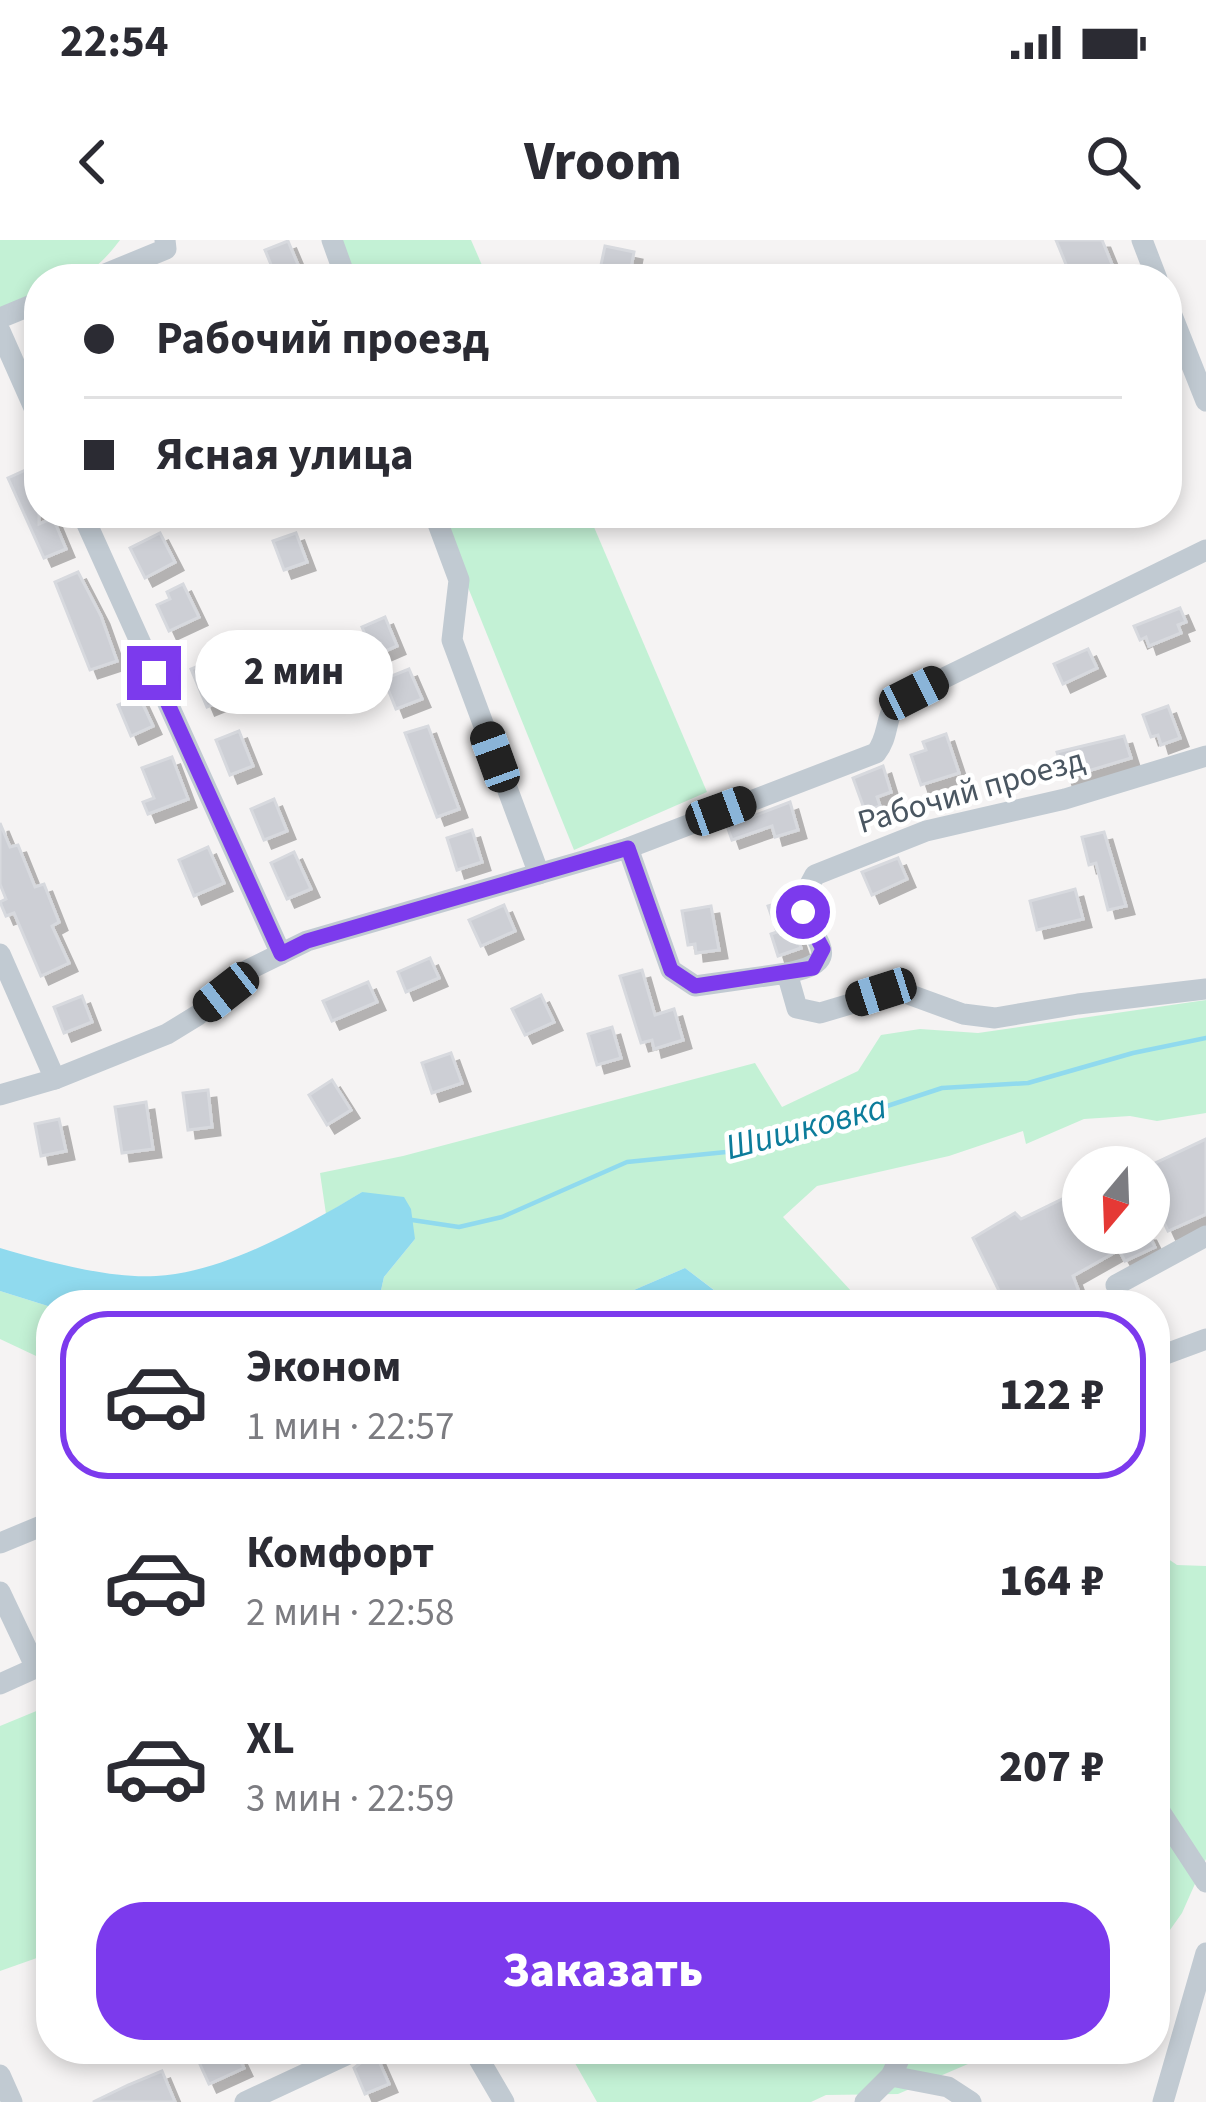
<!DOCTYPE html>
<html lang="ru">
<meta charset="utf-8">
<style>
:root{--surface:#fff;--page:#f7f7f7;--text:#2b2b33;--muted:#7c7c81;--line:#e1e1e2;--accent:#7c3aed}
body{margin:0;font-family:"Source Sans 3",sans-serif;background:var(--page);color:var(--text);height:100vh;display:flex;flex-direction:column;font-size:45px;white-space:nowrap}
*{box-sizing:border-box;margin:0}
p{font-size:39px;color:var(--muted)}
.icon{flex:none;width:66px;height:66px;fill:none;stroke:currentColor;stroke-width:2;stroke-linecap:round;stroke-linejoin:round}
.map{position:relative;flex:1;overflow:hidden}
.drawer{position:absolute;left:36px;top:1050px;width:1134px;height:774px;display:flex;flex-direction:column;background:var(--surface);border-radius:48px;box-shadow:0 6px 18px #0003}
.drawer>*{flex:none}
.banner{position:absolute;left:24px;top:24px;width:1158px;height:264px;border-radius:48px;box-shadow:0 6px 18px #0003;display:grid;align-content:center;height:264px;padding:0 60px;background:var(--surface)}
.needle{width:78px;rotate:199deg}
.controls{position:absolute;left:1062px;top:906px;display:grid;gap:24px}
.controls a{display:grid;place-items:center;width:108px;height:108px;border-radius:50%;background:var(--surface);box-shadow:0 6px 18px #0003;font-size:60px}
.end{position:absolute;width:54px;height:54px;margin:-27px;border:15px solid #7c3aed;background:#fff;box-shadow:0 0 0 6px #fff}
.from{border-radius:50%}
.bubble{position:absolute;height:84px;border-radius:42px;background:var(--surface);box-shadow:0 6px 18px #0003;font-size:39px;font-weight:800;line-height:84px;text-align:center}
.car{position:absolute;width:36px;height:72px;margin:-36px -18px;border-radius:15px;box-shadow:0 0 9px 3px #0007;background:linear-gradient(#222 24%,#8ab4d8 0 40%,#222 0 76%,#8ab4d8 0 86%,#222 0)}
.banner b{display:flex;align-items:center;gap:42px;height:114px;font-size:45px}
.banner b+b{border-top:3px solid var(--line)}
.banner i{width:30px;height:30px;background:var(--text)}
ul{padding:21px 0 0;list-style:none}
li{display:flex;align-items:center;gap:36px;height:168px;margin:0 24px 18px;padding:0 36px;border:6px solid transparent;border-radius:48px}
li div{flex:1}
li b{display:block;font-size:45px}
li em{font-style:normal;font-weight:800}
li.current{border-color:var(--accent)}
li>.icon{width:108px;height:108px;stroke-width:1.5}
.cta{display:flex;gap:24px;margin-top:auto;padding:24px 60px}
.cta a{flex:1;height:138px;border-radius:48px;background:var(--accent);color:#fff;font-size:48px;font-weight:800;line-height:138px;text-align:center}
.status{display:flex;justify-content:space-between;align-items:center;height:84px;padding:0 60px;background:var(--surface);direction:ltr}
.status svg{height:33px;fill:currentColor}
header{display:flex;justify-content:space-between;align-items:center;height:156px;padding:0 60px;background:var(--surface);font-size:54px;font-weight:800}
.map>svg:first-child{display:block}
.green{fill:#c3f1d5}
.water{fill:#90daee}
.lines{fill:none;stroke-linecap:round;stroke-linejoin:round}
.stream{stroke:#90daee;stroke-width:4.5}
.building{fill:#cdcfd5;stroke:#d7d9de;stroke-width:3;filter:url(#shadow)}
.minor{stroke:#c1cad2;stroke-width:21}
.route{stroke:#7c3aed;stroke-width:15}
.labels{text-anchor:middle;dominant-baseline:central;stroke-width:9;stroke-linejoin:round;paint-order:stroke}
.street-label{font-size:33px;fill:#4a5661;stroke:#fff}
.water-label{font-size:36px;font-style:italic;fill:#0c7c9b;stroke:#fff}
</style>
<div class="status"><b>22:54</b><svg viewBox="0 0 49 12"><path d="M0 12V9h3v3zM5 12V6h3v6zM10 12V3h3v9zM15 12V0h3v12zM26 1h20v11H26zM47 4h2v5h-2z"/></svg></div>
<header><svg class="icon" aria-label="back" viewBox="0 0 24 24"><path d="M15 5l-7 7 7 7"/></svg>Vroom<svg class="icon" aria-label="search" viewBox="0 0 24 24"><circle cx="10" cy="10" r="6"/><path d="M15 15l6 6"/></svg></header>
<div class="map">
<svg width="1206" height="1862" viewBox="0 0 1206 1862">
<defs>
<filter id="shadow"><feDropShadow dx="8" dy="8" stdDeviation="0" flood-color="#0004"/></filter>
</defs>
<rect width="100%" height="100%" fill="#f5f3f3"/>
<g class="green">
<path d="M 0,0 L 120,0 C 94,34 82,39 39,39 L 39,52 L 0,69 Z"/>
<polygon points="329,0 471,0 488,39 344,39"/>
<polygon points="438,273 588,273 707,552 574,610"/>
<polygon points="1206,760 1206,873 1157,881 1130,876 1084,879 1026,904 1023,891 949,916 817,946 783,977 864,1065 727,1065 726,1059 685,1028 634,1050 618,1065 358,1065 379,1059 384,1037 415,999 362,952 326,974 320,933 403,916 755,823 782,867 858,831 881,795 920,789 978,793"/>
<polygon points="0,1051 51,1067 51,1123 0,1099"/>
<polygon points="1155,1310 1177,1325 1206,1326 1206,1619 1182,1673 1155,1711"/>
<polygon points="51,1465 51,1713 0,1731 0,1486"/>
<polygon points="567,1809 1003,1809 898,1854 826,1855 811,1862 597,1862"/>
</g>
<g class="water">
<path d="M 362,952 L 404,957 L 411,969 L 415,999 L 384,1037 L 379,1059 L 358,1065 L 51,1067 L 0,1051 L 0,1008 C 45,1021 109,1039 156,1036 C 223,1033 306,986 362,952 Z"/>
<polygon points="685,1028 727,1060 727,1065 618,1065 634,1050"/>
</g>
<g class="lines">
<polyline class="stream" points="412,980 459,987 502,977 627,922 756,909 942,848 1028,843 1133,813 1206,798"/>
</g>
<g class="building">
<polygon points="1056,0 1102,0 1118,39 1072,39"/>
<polygon points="288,1 304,39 277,39 265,10"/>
<polygon points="605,6 634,12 629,39 598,39"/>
<polygon points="30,228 39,248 39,284 53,278 66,309 44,318 8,238"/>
<polygon points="160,293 175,322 145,338 130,308"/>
<polygon points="296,293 307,322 284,330 273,301"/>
<polygon points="78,332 101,376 117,421 90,430 55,342"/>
<polygon points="183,344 199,377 169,391 157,365 170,359 167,352"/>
<polygon points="1180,368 1186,382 1178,385 1181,393 1149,406 1146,397 1140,400 1134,386"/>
<polygon points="385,377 397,406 374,416 362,387"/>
<polygon points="1088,409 1097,428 1063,444 1054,424"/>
<polygon points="213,420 229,458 207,467 191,429"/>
<polygon points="409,429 422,459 396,469 384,439"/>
<polygon points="139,456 153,486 131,496 118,465"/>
<polygon points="1168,466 1180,498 1161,505 1158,495 1151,497 1143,475"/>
<polygon points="428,486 459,569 437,577 405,493"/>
<polygon points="239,491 253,526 230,535 216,500"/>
<polygon points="946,494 959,533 921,545 911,515 926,510 923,502"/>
<polygon points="1124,496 1131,518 1065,538 1057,512"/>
<polygon points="172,517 188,559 148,574 143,562 154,558 142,528"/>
<polygon points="883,526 891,552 877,557 880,566 865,571 853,538"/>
<polygon points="274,559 287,591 264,600 251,569"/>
<polygon points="790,562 798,590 775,597 772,586 732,600 727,586"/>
<polygon points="0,583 10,607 18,605 35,647 44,644 59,682 52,686 69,723 41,736 14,673 6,676 0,662 6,659 0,644"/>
<polygon points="472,590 482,622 457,630 447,598"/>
<polygon points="1104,592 1126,666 1108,670 1096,623 1089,625 1082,597"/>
<polygon points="208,607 224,643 194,656 179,620"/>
<polygon points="294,612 311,649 287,659 271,623"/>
<polygon points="898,618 907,639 872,655 862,632"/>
<polygon points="1075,649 1083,679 1037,690 1030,661"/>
<polygon points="785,661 801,708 778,716 771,694 777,692 768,666"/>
<polygon points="504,665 515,691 481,706 469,680"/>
<polygon points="711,666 719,710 696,713 695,704 688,705 682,671"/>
<polygon points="430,718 439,738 406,752 398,732"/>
<polygon points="642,730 655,775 674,769 683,800 654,809 652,800 641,803 620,736"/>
<polygon points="368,742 377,762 332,781 323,761"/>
<polygon points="541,755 554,782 525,795 512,769"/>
<polygon points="82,756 92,782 64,793 54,767"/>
<polygon points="612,787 621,818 597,825 588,794"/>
<polygon points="451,813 462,843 432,853 422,823"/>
<polygon points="332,840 351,870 327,885 309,855"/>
<polygon points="208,850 212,887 188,890 183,853"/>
<polygon points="146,862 153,909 122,913 115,867"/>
<polygon points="59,879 66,911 41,916 35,884"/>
<polygon points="1206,899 1206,974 1168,991 1149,950 1149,926"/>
<polygon points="1083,949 1083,993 1148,993 1155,1007 1125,1021 1119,1010 1073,1036 1084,1065 1006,1065 973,998 1015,973 1021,979"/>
<polygon points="193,1809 235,1809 244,1828 209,1844"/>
<polygon points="375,1812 389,1844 365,1854 354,1828"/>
<polygon points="162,1831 175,1862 93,1862 128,1845"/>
</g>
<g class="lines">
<g class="minor">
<polyline points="332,0 346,39"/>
<polyline points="1142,0 1157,39"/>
<polyline points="93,39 166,9 165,0"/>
<polyline points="1167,63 1206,161"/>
<polyline points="0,78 39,62"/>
<polyline points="0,91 39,179"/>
<polyline points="82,273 281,714"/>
<polyline points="434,273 459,340 452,400 539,634"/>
<path d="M 628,608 L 876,513 C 890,496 884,476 899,460 L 1206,310"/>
<polyline points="0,714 55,839"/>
<path d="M 787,733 C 849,721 811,701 800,663 L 815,635 L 926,591 L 1065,559 L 1206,516"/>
<polyline points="0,855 55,839 167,794 198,775 248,730 307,701 628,608 671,730 695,746 787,733 797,768 820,773 897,750 963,774 995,778 1078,764 1206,749"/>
<polyline points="1116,1045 1206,996"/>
<polyline points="1155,1118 1206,1099"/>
<polyline points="0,1303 51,1282"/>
<polyline points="0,1352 36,1428"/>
<polyline points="0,1444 51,1421"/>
<polyline points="1155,1564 1206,1642"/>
<polyline points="473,1809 504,1862"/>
<polyline points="0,1835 12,1862"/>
<polyline points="891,1836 948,1847 971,1862"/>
<polyline points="245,1862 359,1809"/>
<polyline points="865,1862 891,1836 904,1809"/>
<polyline points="1163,1862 1206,1713"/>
</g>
</g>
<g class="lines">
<polyline class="route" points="154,433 281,714 307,701 628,608 671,730 695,746 813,728 823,709 803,672"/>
</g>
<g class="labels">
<g class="street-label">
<text transform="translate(971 551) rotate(-16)">Рабочий проезд</text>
</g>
<g class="water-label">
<text transform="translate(806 887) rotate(-15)">Шишковка</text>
</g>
</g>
</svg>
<div class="controls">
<a><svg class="needle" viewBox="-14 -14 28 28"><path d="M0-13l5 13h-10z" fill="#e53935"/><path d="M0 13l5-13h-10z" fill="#7c7c81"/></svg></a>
</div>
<i class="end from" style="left:803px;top:672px"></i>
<i class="end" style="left:154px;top:433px"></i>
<div class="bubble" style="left:195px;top:390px;width:198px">2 мин</div>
<i class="car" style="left:914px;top:453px;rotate:63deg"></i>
<i class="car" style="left:495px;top:517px;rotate:340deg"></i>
<i class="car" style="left:721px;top:571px;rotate:70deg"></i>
<i class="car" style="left:226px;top:752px;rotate:232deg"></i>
<i class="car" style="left:881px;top:752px;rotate:252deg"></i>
<div class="banner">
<b><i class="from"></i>Рабочий проезд</b>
<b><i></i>Ясная улица</b>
</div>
<section class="drawer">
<ul>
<li class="current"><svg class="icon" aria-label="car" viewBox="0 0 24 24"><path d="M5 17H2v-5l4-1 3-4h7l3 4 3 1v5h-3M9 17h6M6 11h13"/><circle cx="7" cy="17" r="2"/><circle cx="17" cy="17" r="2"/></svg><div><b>Эконом</b><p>1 мин · 22:57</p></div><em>122 ₽</em></li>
<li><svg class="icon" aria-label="car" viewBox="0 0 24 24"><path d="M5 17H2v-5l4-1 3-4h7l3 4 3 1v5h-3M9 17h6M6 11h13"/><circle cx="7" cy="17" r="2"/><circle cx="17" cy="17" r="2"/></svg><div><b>Комфорт</b><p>2 мин · 22:58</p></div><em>164 ₽</em></li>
<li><svg class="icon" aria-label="car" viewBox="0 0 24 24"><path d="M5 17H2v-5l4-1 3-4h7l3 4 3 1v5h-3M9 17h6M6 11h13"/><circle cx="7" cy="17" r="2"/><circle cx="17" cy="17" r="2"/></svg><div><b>XL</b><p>3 мин · 22:59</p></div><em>207 ₽</em></li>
</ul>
<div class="cta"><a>Заказать</a></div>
</section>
</div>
